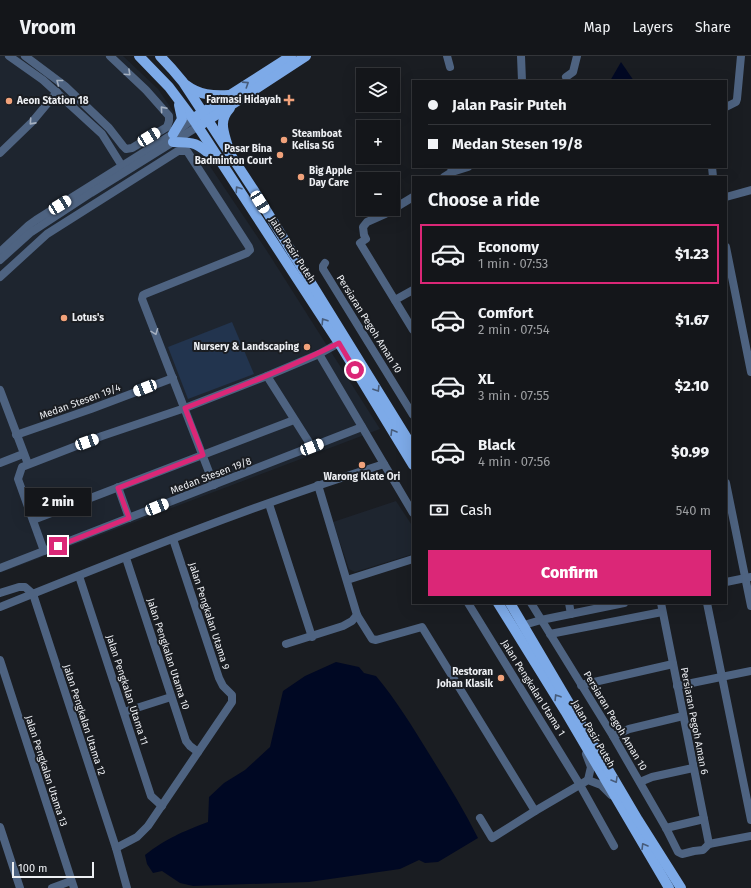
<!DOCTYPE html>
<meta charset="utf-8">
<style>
:root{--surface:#14161a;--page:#212327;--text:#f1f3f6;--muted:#9d9fa2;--line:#333539;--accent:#db2777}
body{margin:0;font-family:"Fira Sans",sans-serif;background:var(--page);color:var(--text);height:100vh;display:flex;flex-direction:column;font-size:15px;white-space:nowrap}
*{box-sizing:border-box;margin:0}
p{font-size:13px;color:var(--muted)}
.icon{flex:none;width:22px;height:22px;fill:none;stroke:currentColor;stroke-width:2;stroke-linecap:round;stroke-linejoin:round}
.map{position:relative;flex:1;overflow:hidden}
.details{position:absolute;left:412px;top:120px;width:315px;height:428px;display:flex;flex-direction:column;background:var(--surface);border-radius:0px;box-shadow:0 4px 16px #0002,0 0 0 1px var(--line)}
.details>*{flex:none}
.hud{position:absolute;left:412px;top:24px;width:315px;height:88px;border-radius:0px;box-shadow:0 4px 16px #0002,0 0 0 1px var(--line);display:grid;align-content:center;height:88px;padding:0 16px;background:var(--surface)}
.controls{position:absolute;left:356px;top:12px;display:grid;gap:8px}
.controls a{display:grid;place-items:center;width:44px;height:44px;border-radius:0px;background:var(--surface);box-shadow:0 4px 16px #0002,0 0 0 1px var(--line);font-size:20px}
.scale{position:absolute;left:12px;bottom:10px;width:82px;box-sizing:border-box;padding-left:4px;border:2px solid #edeff3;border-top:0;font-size:11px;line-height:14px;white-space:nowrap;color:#edeff3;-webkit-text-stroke:3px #1a1d22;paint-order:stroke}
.end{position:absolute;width:18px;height:18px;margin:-9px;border:5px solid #db2777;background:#fff;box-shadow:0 0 0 2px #fff}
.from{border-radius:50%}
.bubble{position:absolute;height:28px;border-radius:0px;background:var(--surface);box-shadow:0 4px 16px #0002,0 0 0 1px var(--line);font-size:13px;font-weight:800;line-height:28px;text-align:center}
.car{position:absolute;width:12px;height:24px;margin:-12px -6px;border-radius:5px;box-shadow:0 0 3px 1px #0007;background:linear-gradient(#fff 24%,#345 0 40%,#fff 0 76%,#345 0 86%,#fff 0)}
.hud b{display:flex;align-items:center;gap:14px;height:38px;font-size:15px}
.hud b+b{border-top:1px solid var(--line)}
.hud i{width:10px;height:10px;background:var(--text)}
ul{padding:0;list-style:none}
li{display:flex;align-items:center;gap:12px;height:60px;margin:0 8px 6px;padding:0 8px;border:2px solid transparent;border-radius:0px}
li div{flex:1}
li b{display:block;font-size:15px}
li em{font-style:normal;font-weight:800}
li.on{border-color:var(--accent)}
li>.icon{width:36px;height:36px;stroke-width:1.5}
h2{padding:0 16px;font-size:18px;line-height:48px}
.pay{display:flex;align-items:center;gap:10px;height:44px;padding:0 16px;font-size:15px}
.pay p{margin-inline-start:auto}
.button{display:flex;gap:8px;margin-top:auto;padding:8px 16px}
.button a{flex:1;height:46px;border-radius:0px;background:var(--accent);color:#fff;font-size:16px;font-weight:800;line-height:46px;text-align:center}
header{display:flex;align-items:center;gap:24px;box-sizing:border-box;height:56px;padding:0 20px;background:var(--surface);border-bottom:1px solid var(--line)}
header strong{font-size:19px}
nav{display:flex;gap:22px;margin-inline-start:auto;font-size:14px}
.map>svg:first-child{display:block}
.built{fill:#1e252f}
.green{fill:#22344e}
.water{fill:#000823}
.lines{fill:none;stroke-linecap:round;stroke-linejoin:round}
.minor{stroke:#4e6381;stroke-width:8}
.major{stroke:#7daae8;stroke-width:10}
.oneway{stroke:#a5b0c0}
.oneway2{stroke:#475c7b}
.route{stroke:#db2777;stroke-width:5}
.poi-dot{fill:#f1a27b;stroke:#1a1d22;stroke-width:1.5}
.labels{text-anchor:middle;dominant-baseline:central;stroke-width:4;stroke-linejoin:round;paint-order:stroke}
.poi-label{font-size:10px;font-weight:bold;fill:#edeff3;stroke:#1a1d22;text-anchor:end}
.street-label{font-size:10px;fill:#edeff3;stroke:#1a1d22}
</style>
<header>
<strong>Vroom</strong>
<nav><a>Map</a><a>Layers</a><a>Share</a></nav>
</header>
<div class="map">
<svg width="751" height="832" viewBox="0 0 751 832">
<rect width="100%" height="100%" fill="#1a1d22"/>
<g class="built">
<polygon points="0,0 123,0 158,33 267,195 380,373 0,517"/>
<polygon points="396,445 413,471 413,498 355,516 349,513 333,466"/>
</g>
<polygon class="green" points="232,266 254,318 188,343 168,291"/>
<g class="water">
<polygon points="621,6 634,25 610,25"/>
<path d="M 336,606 L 359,611 L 364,617 L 376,620 C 396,644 412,670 428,696 C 446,725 463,752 478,782 L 438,806 L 425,807 L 419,804 L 400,813 L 309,826 L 193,830 L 180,827 L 162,815 L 153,817 L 147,808 L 145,799 C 167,782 182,776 208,766 L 209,741 L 224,727 L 245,714 L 270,691 L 283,635 L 305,620 Z"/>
</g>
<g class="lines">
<g class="minor">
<polyline points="9,0 43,24 102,78 122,110"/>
<polyline points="25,0 65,30 109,72 123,90 126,93 132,92 167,71 169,65 169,60 146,34 110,0"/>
<polyline points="447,0 450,11"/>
<polyline points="521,0 522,25"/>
<polyline points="566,21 573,16 577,0"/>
<polyline points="726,51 736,46 737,43 741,0"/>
<polyline points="0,97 32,66 57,36"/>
<polyline points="712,111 713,121"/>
<polyline points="452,116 468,111"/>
<polyline points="444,121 452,116 451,111"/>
<polyline points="413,141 385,158 367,166 363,171 364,179 366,183 360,187 413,274"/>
<polyline points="726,141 751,134"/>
<polyline points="726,191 751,316"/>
<polyline points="0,196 29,169 36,164 173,78 193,63"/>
<polyline points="0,204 30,177 91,137 197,71"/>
<polyline points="325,207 323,210 323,213 413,359"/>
<polyline points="0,221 47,178 178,95 187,95 249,191 250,194 247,197 145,238 143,239 142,243 214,429"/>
<polyline points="395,244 413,234"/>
<polyline points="319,298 413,457"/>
<polyline points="267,320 312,391"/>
<polyline points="0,334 28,408"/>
<polyline points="16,379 91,353 173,322"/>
<polyline points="0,407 23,398"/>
<polyline points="726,427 751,550"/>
<polyline points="318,429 357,559 372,583 376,584 422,571 535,755"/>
<polyline points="118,431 129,462"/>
<polyline points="269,448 312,581"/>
<polyline points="33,464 294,364"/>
<polyline points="44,495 18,423 22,411 102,380 185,352 267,320 319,298 339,287"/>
<polyline points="126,502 186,685 190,690 198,696"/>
<polyline points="0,512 362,371"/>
<polyline points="79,520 151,740 162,750"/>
<polyline points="347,524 413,503"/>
<polyline points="726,526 751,521"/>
<polyline points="0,537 19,531 25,531 33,538 116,792 127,832"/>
<polyline points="468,547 580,729 614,790"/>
<polyline points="531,547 613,680 666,772 678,796 682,798 694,795 703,794 709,788 751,780"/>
<polyline points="569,547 571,558"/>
<polyline points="661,547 709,788"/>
<polyline points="707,547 751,764"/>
<path d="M 0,551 C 127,500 254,449 384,408"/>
<polyline points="524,569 541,564 624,547"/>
<polyline points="550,578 662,556"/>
<polyline points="286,588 343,570 352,565 357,559"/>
<polyline points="0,604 74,832"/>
<polyline points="581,629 673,608"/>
<polyline points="677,630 751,615"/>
<polyline points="124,656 171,641"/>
<polyline points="613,680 629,673 683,660"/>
<polyline points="586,698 591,711 588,724"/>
<polyline points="640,726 652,721 693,712"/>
<polyline points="480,762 492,782 535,755 588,724 601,729 611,739"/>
<polyline points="0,771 20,832"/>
<polyline points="666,772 704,763"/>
<polyline points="116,792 137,781 148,770 232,646 232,639 223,630 219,622 173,483"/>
<polyline points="52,832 71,825"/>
</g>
<g class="major">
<polyline points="139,0 169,31 193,63 339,287 413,409"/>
<polyline points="160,0 172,13 183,26 253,133 413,392"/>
<path d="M 186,29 C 199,39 213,40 229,39"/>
<polyline points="197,60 291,0"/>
<polyline points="202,68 306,0"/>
<polyline points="173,78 182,63 179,49"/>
<path d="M 173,86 C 195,86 197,87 213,101"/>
<path d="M 228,91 C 224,76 218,65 230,52"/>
<polyline points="498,547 565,655 669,832"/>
<polyline points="510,547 638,764 681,832"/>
</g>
</g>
<defs><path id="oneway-chevron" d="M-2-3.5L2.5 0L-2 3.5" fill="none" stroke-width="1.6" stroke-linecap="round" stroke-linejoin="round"/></defs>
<g class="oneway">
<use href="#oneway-chevron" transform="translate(128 17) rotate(43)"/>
<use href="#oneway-chevron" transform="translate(59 26) rotate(-142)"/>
<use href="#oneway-chevron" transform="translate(163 53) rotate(-131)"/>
<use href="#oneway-chevron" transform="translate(32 66) rotate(132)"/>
<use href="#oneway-chevron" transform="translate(155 276) rotate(69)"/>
</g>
<g class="oneway2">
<use href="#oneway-chevron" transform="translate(246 28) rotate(-33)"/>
<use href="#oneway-chevron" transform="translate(238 133) rotate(-124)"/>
<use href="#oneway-chevron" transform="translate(324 265) rotate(-123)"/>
<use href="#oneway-chevron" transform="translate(377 333) rotate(58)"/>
<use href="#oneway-chevron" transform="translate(393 376) rotate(-121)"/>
<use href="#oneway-chevron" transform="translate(557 641) rotate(-122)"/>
<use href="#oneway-chevron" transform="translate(615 724) rotate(60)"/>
<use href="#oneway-chevron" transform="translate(644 790) rotate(-121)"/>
</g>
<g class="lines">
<path class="route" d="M 58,490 L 129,462 L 118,432 L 203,399 L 185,352 C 237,332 289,312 339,287 L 355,314"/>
</g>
<g class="poi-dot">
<path d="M287 38h4v4h4v4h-4v4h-4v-4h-4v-4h4z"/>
<circle cx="9" cy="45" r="4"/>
<circle cx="284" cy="84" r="4"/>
<circle cx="280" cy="99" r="4"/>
<circle cx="301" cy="121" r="4"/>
<circle cx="64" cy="262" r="4"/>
<circle cx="307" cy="291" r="4"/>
<circle cx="362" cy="409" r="4"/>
<circle cx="501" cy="622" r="4"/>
</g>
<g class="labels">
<g class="poi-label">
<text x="281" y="44">Farmasi Hidayah</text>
<text x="17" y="45" text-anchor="start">Aeon Station 18</text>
<text x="292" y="78" text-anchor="start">Steamboat<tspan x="292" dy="12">Kelisa SG</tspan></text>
<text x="272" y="93">Pasar Bina<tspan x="272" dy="12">Badminton Court</tspan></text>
<text x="309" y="115" text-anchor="start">Big Apple<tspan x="309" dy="12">Day Care</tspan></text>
<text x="72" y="262" text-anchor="start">Lotus's</text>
<text x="299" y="291">Nursery &amp; Landscaping</text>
<text x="362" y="421" text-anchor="middle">Warong Klate Ori</text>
<text x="493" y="616">Restoran<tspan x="493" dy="12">Johan Klasik</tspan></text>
</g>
<g class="street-label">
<text transform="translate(292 194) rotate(57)">Jalan Pasir Puteh</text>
<text transform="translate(369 268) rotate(58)">Persiaran Pegoh Aman 10</text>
<text transform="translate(80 346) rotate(-20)">Medan Stesen 19/4</text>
<text transform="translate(211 420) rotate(-21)">Medan Stesen 19/8</text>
<text transform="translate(209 560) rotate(72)">Jalan Pengkalan Utama 9</text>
<text transform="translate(168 598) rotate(72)">Jalan Pengkalan Utama 10</text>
<text transform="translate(533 632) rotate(58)">Jalan Pengkalan Utama 1</text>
<text transform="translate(127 634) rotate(72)">Jalan Pengkalan Utama 11</text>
<text transform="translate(84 664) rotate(72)">Jalan Pengkalan Utama 12</text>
<text transform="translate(615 665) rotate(59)">Persiaran Pegoh Aman 10</text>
<text transform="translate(694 665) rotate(79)">Persiaran Pegoh Aman 6</text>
<text transform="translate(593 678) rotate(60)">Jalan Pasir Puteh</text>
<text transform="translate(46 715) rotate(72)">Jalan Pengkalan Utama 13</text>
</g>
</g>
</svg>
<div class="controls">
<a><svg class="icon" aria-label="layers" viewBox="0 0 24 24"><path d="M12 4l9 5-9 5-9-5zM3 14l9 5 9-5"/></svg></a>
<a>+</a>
<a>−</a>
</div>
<div class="scale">100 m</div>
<i class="end from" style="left:355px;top:314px"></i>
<i class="end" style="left:58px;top:490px"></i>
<div class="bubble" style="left:25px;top:432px;width:66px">2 min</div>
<i class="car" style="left:149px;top:81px;rotate:59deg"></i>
<i class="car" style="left:260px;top:146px;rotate:148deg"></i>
<i class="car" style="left:60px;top:149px;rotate:58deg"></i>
<i class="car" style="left:145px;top:332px;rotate:249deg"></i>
<i class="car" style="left:87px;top:386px;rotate:70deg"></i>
<i class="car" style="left:312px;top:391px;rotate:69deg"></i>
<i class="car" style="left:157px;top:451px;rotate:68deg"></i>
<div class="hud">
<b><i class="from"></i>Jalan Pasir Puteh</b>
<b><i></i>Medan Stesen 19/8</b>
</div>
<section class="details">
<h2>Choose a ride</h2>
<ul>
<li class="on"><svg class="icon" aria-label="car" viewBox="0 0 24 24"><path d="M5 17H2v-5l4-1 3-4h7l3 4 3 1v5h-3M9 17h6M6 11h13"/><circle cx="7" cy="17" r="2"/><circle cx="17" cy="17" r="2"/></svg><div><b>Economy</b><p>1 min · 07:53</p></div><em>$1.23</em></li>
<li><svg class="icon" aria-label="car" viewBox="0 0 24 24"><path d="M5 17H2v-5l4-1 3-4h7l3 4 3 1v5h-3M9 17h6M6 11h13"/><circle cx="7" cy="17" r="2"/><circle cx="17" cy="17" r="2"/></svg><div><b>Comfort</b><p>2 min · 07:54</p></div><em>$1.67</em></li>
<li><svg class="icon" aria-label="car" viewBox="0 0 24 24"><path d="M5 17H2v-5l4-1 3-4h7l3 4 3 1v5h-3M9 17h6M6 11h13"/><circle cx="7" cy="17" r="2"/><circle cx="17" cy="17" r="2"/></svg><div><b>XL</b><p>3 min · 07:55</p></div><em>$2.10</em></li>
<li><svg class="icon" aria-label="car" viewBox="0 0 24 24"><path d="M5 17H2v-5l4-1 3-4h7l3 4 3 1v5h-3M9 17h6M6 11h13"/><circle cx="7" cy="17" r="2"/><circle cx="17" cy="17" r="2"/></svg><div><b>Black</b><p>4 min · 07:56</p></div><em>$0.99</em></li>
</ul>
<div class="pay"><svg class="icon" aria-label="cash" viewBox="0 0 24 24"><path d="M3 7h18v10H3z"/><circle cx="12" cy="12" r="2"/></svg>Cash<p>540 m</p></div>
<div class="button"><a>Confirm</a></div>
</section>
</div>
